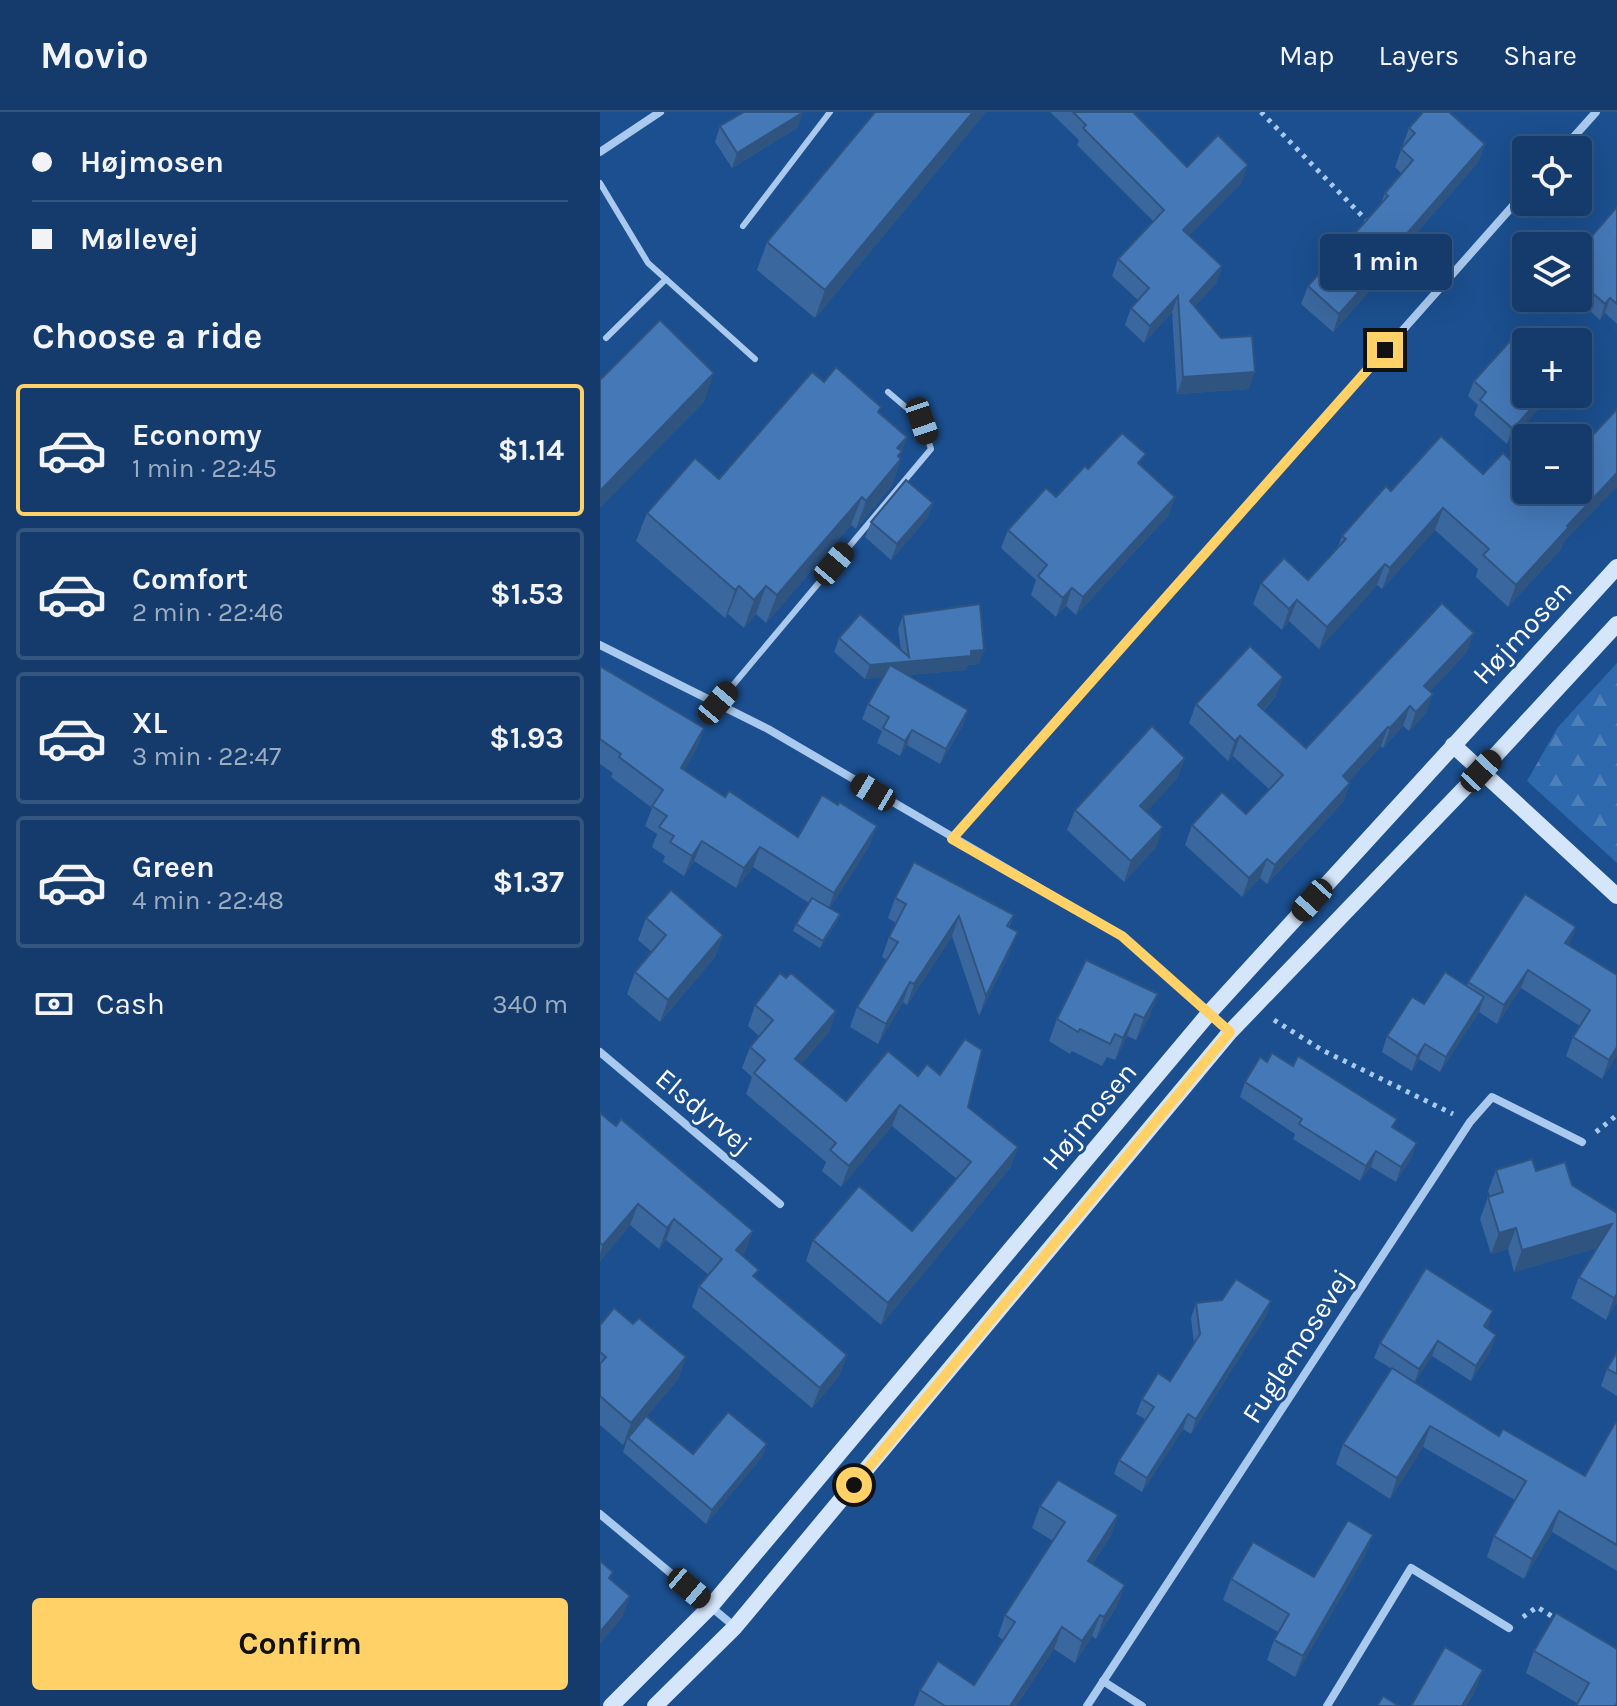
<!DOCTYPE html>
<meta charset="utf-8">
<style>
:root{--surface:#143b6b;--page:#214673;--text:#f1f3f6;--muted:#9dadc1;--line:#33557e;--accent:#ffd166}
body{margin:0;font-family:Karla,sans-serif;background:var(--page);color:var(--text);height:100vh;display:flex;flex-direction:column;font-size:30px;white-space:nowrap}
*{box-sizing:border-box;margin:0}
p{font-size:26px;color:var(--muted)}
.icon{flex:none;width:44px;height:44px;fill:none;stroke:currentColor;stroke-width:2;stroke-linecap:round;stroke-linejoin:round}
.map{position:relative;flex:1;overflow:hidden}
.drawer{display:flex;flex-direction:column;background:var(--surface);width:600px}
.drawer>*{flex:none}
.guide{display:grid;align-content:center;height:176px;padding:0 32px;background:var(--surface)}
.tools{position:absolute;left:912px;top:24px;display:grid;gap:16px}
.tools a{display:grid;place-items:center;width:80px;height:80px;border-radius:8px;background:var(--surface);box-shadow:0 8px 32px #0002,0 0 0 2px var(--line);font-size:40px}
.end{position:absolute;width:36px;height:36px;margin:-18px;border:10px solid #ffd166;background:#111;box-shadow:0 0 0 4px #111}
.from{border-radius:50%}
.bubble{position:absolute;height:56px;border-radius:8px;background:var(--surface);box-shadow:0 8px 32px #0002,0 0 0 2px var(--line);font-size:26px;font-weight:700;line-height:56px;text-align:center}
.car{position:absolute;width:24px;height:48px;margin:-24px -12px;border-radius:10px;box-shadow:0 0 6px 2px #0007;background:linear-gradient(#222 24%,#8ab4d8 0 40%,#222 0 76%,#8ab4d8 0 86%,#222 0)}
.guide b{display:flex;align-items:center;gap:28px;height:76px;font-size:30px}
.guide b+b{border-top:2px solid var(--line)}
.guide i{width:20px;height:20px;background:var(--text)}
ul{padding:0;list-style:none}
li{display:flex;align-items:center;gap:24px;height:132px;margin:0 16px 12px;padding:0 16px;border:4px solid var(--line);border-radius:8px}
li div{flex:1}
li b{display:block;font-size:30px}
li em{font-style:normal;font-weight:700}
li.selected{border-color:var(--accent)}
li>.icon{width:72px;height:72px;stroke-width:1.5}
h2{padding:0 32px;font-size:36px;line-height:96px}
.pay{display:flex;align-items:center;gap:20px;height:88px;padding:0 32px;font-size:30px}
.pay p{margin-inline-start:auto}
.primary-button{display:flex;gap:16px;margin-top:auto;padding:16px 32px}
.primary-button a{flex:1;height:92px;border-radius:8px;background:var(--accent);color:#111;font-size:32px;font-weight:700;line-height:92px;text-align:center}
header{display:flex;align-items:center;gap:48px;box-sizing:border-box;height:112px;padding:0 40px;background:var(--surface);border-bottom:2px solid var(--line)}
header strong{font-size:38px}
nav{display:flex;gap:44px;margin-inline-start:auto;font-size:28px}
main{display:flex;flex:1;min-height:0}
.map>svg:first-child{display:block}
.forest{fill:url(#forest-firs)}
.lines{fill:none;stroke-linecap:round;stroke-linejoin:round}
.path{stroke:#a9c9ee;stroke-width:5;stroke-dasharray:4 6;stroke-linecap:butt}
.lane{stroke:#a9c9ee;stroke-width:6}
.street{stroke:#a9c9ee;stroke-width:8}
.secondary{stroke:#d6e6fa;stroke-width:16}
.wall{fill:#3a679d}
.shaded-wall{fill:#305480}
.building{fill:#4478b7;stroke:#305480;stroke-width:2}
.route{stroke:#ffd166;stroke-width:10}
.labels{text-anchor:middle;dominant-baseline:central;stroke-width:6;stroke-linejoin:round;paint-order:stroke}
.street-label{font-size:28px;fill:#fff;stroke:#1b4f8f}
</style>
<header>
<strong>Movio</strong>
<nav><a>Map</a><a>Layers</a><a>Share</a></nav>
</header>
<main>
<section class="drawer">
<div class="guide">
<b><i class="from"></i>Højmosen</b>
<b><i></i>Møllevej</b>
</div>
<h2>Choose a ride</h2>
<ul>
<li class="selected"><svg class="icon" aria-label="car" viewBox="0 0 24 24"><path d="M5 17H2v-5l4-1 3-4h7l3 4 3 1v5h-3M9 17h6M6 11h13"/><circle cx="7" cy="17" r="2"/><circle cx="17" cy="17" r="2"/></svg><div><b>Economy</b><p>1 min · 22:45</p></div><em>$1.14</em></li>
<li><svg class="icon" aria-label="car" viewBox="0 0 24 24"><path d="M5 17H2v-5l4-1 3-4h7l3 4 3 1v5h-3M9 17h6M6 11h13"/><circle cx="7" cy="17" r="2"/><circle cx="17" cy="17" r="2"/></svg><div><b>Comfort</b><p>2 min · 22:46</p></div><em>$1.53</em></li>
<li><svg class="icon" aria-label="car" viewBox="0 0 24 24"><path d="M5 17H2v-5l4-1 3-4h7l3 4 3 1v5h-3M9 17h6M6 11h13"/><circle cx="7" cy="17" r="2"/><circle cx="17" cy="17" r="2"/></svg><div><b>XL</b><p>3 min · 22:47</p></div><em>$1.93</em></li>
<li><svg class="icon" aria-label="car" viewBox="0 0 24 24"><path d="M5 17H2v-5l4-1 3-4h7l3 4 3 1v5h-3M9 17h6M6 11h13"/><circle cx="7" cy="17" r="2"/><circle cx="17" cy="17" r="2"/></svg><div><b>Green</b><p>4 min · 22:48</p></div><em>$1.37</em></li>
</ul>
<div class="pay"><svg class="icon" aria-label="cash" viewBox="0 0 24 24"><path d="M3 7h18v10H3z"/><circle cx="12" cy="12" r="2"/></svg>Cash<p>340 m</p></div>
<div class="primary-button"><a>Confirm</a></div>
</section>
<div class="map">
<svg width="1017" height="1594" viewBox="0 0 1017 1594">
<defs>
<pattern id="forest-firs" width="22" height="20" patternUnits="userSpaceOnUse" patternTransform="scale(2)"><rect width="22" height="20" fill="#2e69ad"/><path d="M5 1l3.5 6h-7zM16 11l3.5 6h-7z" fill="#4d80b9"/></pattern>
</defs>
<rect width="100%" height="100%" fill="#1b4f8f"/>
<polygon class="forest" points="1017,551 1017,751 927,669 958,615"/>
<g class="lines">
<g class="path">
<polyline points="661,0 769,111"/>
<polyline points="795,138 825,168"/>
<polyline points="674,908 722,938 853,1002"/>
<polyline points="996,1020 1017,1003"/>
<polyline points="923,1505 937,1495 958,1508"/>
</g>
<g class="lane">
<polyline points="0,71 48,151 155,247"/>
<polyline points="143,114 230,0"/>
<polyline points="6,226 66,167"/>
<polyline points="118,591 331,337 322,309 288,280"/>
</g>
<g class="street">
<polyline points="962,38 996,0"/>
<polyline points="0,40 60,0"/>
<polyline points="0,533 168,617 522,824 630,920"/>
<polyline points="352,727 926,79"/>
<polyline points="0,940 180,1092"/>
<polyline points="0,1402 135,1515"/>
<polyline points="503,1569 542,1594"/>
<polyline points="487,1594 870,1010 892,985 982,1030"/>
<polyline points="727,1594 811,1456 909,1516"/>
</g>
<g class="secondary">
<polyline points="853,633 1017,784"/>
<polyline points="11,1594 111,1494 610,900 1017,455"/>
<polyline points="55,1594 135,1515 630,920 881,659 1017,512"/>
</g>
</g>
<g class="wall">
<polygon points="386,0 215,206 157,158 167,130"/>
<polygon points="450,0 533,0 587,55 642,70 589,123 622,154 616,171 594,195 649,277 577,282 572,200 544,231 525,213 531,196 538,188 512,164 518,147 553,109 477,33 479,28"/>
<polygon points="202,1 197,16 132,56 115,30 120,14"/>
<polygon points="809,16 885,32 878,50 789,153 786,161 733,220 701,192 708,174 781,91 785,81 802,62 795,55"/>
<polygon points="1017,95 1017,212 1005,201 1000,208 981,191 984,183 978,178 978,140"/>
<polygon points="874,269 926,282 907,332 874,303 878,293 868,284"/>
<polygon points="224,270 279,301 307,325 299,345 301,347 291,375 256,417 251,413 166,511 156,502 144,516 128,502 125,506 36,429 47,401 119,367"/>
<polygon points="541,354 575,385 568,404 476,503 466,494 456,505 431,483 436,468 401,436 408,418 456,385 488,357"/>
<polygon points="883,362 963,431 961,437 908,495 876,465 878,457 835,418 782,477 777,473 719,537 689,509 682,518 653,492 661,471 708,468 737,437 742,424 791,379"/>
<polygon points="333,391 327,406 291,448 265,425 271,410"/>
<polygon points="303,503 379,552 368,553 366,558 308,563 363,613 340,652 307,633 300,644 277,631 282,619 262,607 268,592 283,565 265,567 234,540 239,526 301,538 298,517"/>
<polygon points="867,540 830,579 826,601 809,619 803,614 783,636 781,634 749,669 750,671 743,690 667,772 660,766 642,785 585,733 592,713 646,702 669,677 633,644 628,649 589,611 596,592 676,584 664,598 706,636"/>
<polygon points="0,554 104,616 97,636 84,658 125,685 198,725 238,693 277,714 269,734 230,796 237,810 220,836 193,819 196,812 209,791 153,755 136,776 94,749 84,764 63,750 65,744 52,735 57,722 45,714 52,696 11,665 13,661 0,652"/>
<polygon points="585,646 577,666 546,700 556,735 524,770 467,718 475,698"/>
<polygon points="295,786 414,803 409,815 410,840 379,904 352,824 307,893 303,890 278,932 250,915 257,895 287,848 282,845 289,825 296,811 288,806"/>
<polygon points="46,806 123,823 115,845 60,910 27,882 35,860 52,840 38,828"/>
<polygon points="976,815 969,833 1017,943 1002,967 966,944 973,925 980,914 921,876 897,912 879,900 840,960 819,947 812,959 782,940 787,924 824,892 867,874 868,870"/>
<polygon points="486,848 550,904 536,928 527,924 515,948 507,945 502,954 472,939 470,942 449,929 457,907"/>
<polygon points="186,866 236,899 229,920 201,952 246,989 318,964 368,995 418,1035 410,1056 281,1213 206,1149 213,1128 312,1119 357,1067 292,1014 241,1075 222,1059 226,1050 146,982 152,965 142,956 150,935 159,924 148,914 155,893"/>
<polygon points="667,950 793,1016 811,1046 796,1070 771,1055 760,1069 693,1027 695,1022 640,985 645,970"/>
<polygon points="0,1001 153,1119 145,1139 142,1143 156,1166 247,1243 239,1264 212,1296 92,1195 99,1174 109,1163 66,1128 59,1137 30,1113 0,1149"/>
<polygon points="932,1047 936,1059 965,1050 972,1073 1017,1101 1017,1190 1006,1208 971,1186 979,1165 997,1136 914,1160 908,1137 891,1142 880,1107 888,1085 890,1084 888,1079 896,1058"/>
<polygon points="671,1189 666,1204 591,1322 583,1317 542,1380 514,1362 519,1348 545,1307 536,1302 542,1287 570,1269 594,1232 591,1206 596,1191"/>
<polygon points="33,1212 86,1245 78,1267 47,1304 93,1342 167,1332 161,1346 106,1412 23,1340 27,1328 23,1333 0,1313 0,1213"/>
<polygon points="887,1216 891,1238 871,1269 832,1244 815,1270 899,1324 985,1364 1017,1312 1017,1459 952,1420 924,1467 887,1445 894,1424 915,1388 823,1335 790,1387 736,1352 743,1332 792,1257 774,1246 780,1231"/>
<polygon points="1017,1240 1017,1284 1001,1274 1007,1257"/>
<polygon points="440,1394 518,1403 510,1425 492,1452 517,1494 496,1527 492,1524 475,1551 454,1537 416,1594 314,1594 320,1578 374,1573 403,1528 398,1524 405,1503 453,1429 432,1416"/>
<polygon points="773,1423 765,1443 695,1565 667,1548 674,1528 678,1520 623,1488 631,1467 714,1465"/>
<polygon points="1017,1537 977,1591 926,1561 934,1539"/>
</g>
<g class="shaded-wall">
<polygon points="373,0 386,0 215,206 225,178"/>
<polygon points="202,1 197,16 132,56 137,41"/>
<polygon points="885,32 878,50 789,153 786,161 733,220 739,202 790,141"/>
<polygon points="648,53 642,70 577,135 583,118"/>
<polygon points="622,154 616,171 584,206 590,189"/>
<polygon points="578,184 572,200 544,231 550,214"/>
<polygon points="1010,186 1005,201 1000,208 1005,192"/>
<polygon points="655,260 649,277 577,282 583,265"/>
<polygon points="114,261 104,290 0,396 0,379"/>
<polygon points="944,282 953,282 907,332 913,317"/>
<polygon points="307,325 297,352 301,347 291,375 256,417 266,389 297,336"/>
<polygon points="1017,361 1017,375 963,431 961,437 908,495 916,473 967,414"/>
<polygon points="262,385 251,413 166,511 177,483"/>
<polygon points="575,385 568,404 476,503 483,485"/>
<polygon points="333,391 327,406 291,448 297,432"/>
<polygon points="843,396 835,418 782,477 790,456"/>
<polygon points="785,452 777,473 719,537 727,515"/>
<polygon points="139,474 128,502 125,506 135,478"/>
<polygon points="166,474 156,502 144,516 154,488"/>
<polygon points="472,476 466,494 456,505 463,486"/>
<polygon points="697,488 689,509 682,518 689,497"/>
<polygon points="874,521 867,540 817,593 824,574"/>
<polygon points="384,538 379,552 368,553 366,558 265,567 270,553"/>
<polygon points="683,565 676,584 650,612 658,593"/>
<polygon points="833,582 826,601 809,619 816,600"/>
<polygon points="810,594 803,614 783,636 790,616"/>
<polygon points="368,598 363,613 340,652 346,637"/>
<polygon points="788,615 781,634 736,683 743,664"/>
<polygon points="104,616 97,636 74,676 81,656"/>
<polygon points="312,618 307,633 300,644 305,629"/>
<polygon points="640,624 633,644 628,649 635,629"/>
<polygon points="585,646 577,666 533,715 540,694"/>
<polygon points="750,671 743,690 667,772 675,753"/>
<polygon points="277,714 269,734 227,801 234,781"/>
<polygon points="563,715 556,735 524,770 531,749"/>
<polygon points="102,729 94,749 84,764 92,744"/>
<polygon points="160,735 153,755 136,776 144,756"/>
<polygon points="667,747 660,766 642,785 649,766"/>
<polygon points="240,802 237,810 220,836 223,829"/>
<polygon points="359,804 352,824 307,893 314,872"/>
<polygon points="976,815 969,833 965,831"/>
<polygon points="418,820 410,840 379,904 386,884"/>
<polygon points="123,823 115,845 60,910 68,888"/>
<polygon points="928,858 921,876 897,912 904,893"/>
<polygon points="310,870 303,890 278,932 286,912"/>
<polygon points="558,882 550,904 536,928 544,906"/>
<polygon points="884,885 879,900 840,960 846,945"/>
<polygon points="236,899 229,920 187,968 195,947"/>
<polygon points="535,902 527,924 515,948 523,926"/>
<polygon points="825,932 819,947 812,959 817,944"/>
<polygon points="1017,935 1017,943 1002,967 1009,948"/>
<polygon points="300,993 292,1014 241,1075 249,1054"/>
<polygon points="817,1031 811,1046 796,1070 801,1055"/>
<polygon points="418,1035 410,1056 281,1213 288,1191"/>
<polygon points="776,1039 771,1055 760,1069 766,1054"/>
<polygon points="38,1092 30,1113 0,1149 0,1142 3,1133"/>
<polygon points="74,1107 66,1128 59,1137 67,1116"/>
<polygon points="1012,1112 1004,1134 914,1160 922,1138"/>
<polygon points="916,1116 908,1137 891,1142 899,1121"/>
<polygon points="153,1119 145,1139 129,1159 136,1138"/>
<polygon points="1017,1182 1017,1190 1006,1208 1014,1186"/>
<polygon points="671,1189 666,1204 591,1322 596,1307"/>
<polygon points="893,1199 888,1215 878,1230 884,1214"/>
<polygon points="896,1223 891,1238 871,1269 876,1254"/>
<polygon points="838,1229 832,1244 814,1272 819,1257"/>
<polygon points="247,1243 239,1264 212,1296 220,1276"/>
<polygon points="86,1245 78,1267 23,1333 31,1311"/>
<polygon points="588,1302 583,1317 542,1380 547,1366"/>
<polygon points="830,1314 823,1335 790,1387 797,1366"/>
<polygon points="167,1332 161,1346 106,1412 112,1398"/>
<polygon points="959,1399 952,1420 924,1467 932,1447"/>
<polygon points="518,1403 510,1425 480,1470 488,1449"/>
<polygon points="773,1423 765,1443 695,1565 703,1544"/>
<polygon points="525,1473 517,1494 496,1527 504,1505"/>
<polygon points="30,1484 22,1506 0,1532 0,1520"/>
<polygon points="500,1503 492,1524 475,1551 482,1529"/>
<polygon points="462,1515 454,1537 416,1594 410,1594"/>
<polygon points="883,1558 875,1580 867,1594 862,1594"/>
</g>
<g class="building">
<polygon points="144,0 202,0 202,1 137,41 120,14"/>
<polygon points="275,0 373,0 225,178 167,130"/>
<polygon points="473,0 533,0 587,55 618,23 648,53 583,118 622,154 590,189 621,226 652,224 655,260 583,265 578,184 550,214 531,196 549,176 518,147 564,98 483,16 486,13"/>
<polygon points="823,0 849,0 885,32 790,141 792,143 739,202 708,174 788,84 785,81 813,48 801,37 815,21 809,16"/>
<polygon points="1017,95 1017,192 1010,186 1005,192 987,176 992,170 978,158 978,140"/>
<polygon points="60,208 114,261 0,379 0,268"/>
<polygon points="920,218 934,230 926,230 926,282 944,282 913,317 880,288 886,280 874,269"/>
<polygon points="236,255 281,295 278,300 307,325 297,336 302,339 298,344 301,347 266,389 262,385 177,483 166,474 154,488 139,474 135,478 47,401 95,346 119,367 212,260 224,270"/>
<polygon points="1017,297 1017,361 967,414 969,415 916,473 883,443 889,437 843,396 790,456 785,452 727,515 697,488 689,497 661,471 684,446 708,468 746,427 742,424 786,374 791,379 841,324 883,362 903,341 926,363 926,378 978,378 978,335 980,337"/>
<polygon points="522,321 546,342 538,351 575,385 483,485 472,476 463,486 438,464 447,453 408,418 446,376 456,385 485,354 488,357"/>
<polygon points="306,368 333,391 297,432 271,410"/>
<polygon points="842,491 874,521 824,574 833,582 816,600 810,594 790,616 788,615 743,664 750,671 675,753 667,747 649,766 592,713 622,680 646,702 683,663 640,624 635,629 596,592 650,534 683,565 658,593 706,636"/>
<polygon points="380,492 384,538 371,539 371,544 270,553 239,526 260,502 309,545 303,503"/>
<polygon points="290,553 368,598 346,637 312,618 305,629 283,616 289,605 268,592"/>
<polygon points="0,554 104,616 81,656 125,685 129,679 198,725 222,683 238,693 239,690 277,714 234,781 160,735 144,756 102,729 92,744 70,730 74,724 59,715 67,704 52,694 63,678 19,645 21,642 0,627"/>
<polygon points="552,614 585,646 540,694 563,715 531,749 475,698"/>
<polygon points="314,750 414,803 407,814 418,820 386,884 359,804 314,872 310,870 286,912 257,895 298,830 289,825 306,792 295,786"/>
<polygon points="71,778 123,823 68,888 35,860 66,823 46,806"/>
<polygon points="925,782 976,815 965,831 1017,863 1017,935 1009,948 973,925 990,898 928,858 904,893 868,870"/>
<polygon points="212,786 240,802 223,829 196,812"/>
<polygon points="486,848 558,882 544,906 535,902 523,926 515,922 510,932 480,917 478,920 457,907"/>
<polygon points="845,860 884,885 846,945 825,932 817,944 787,924 812,885 824,892"/>
<polygon points="180,861 186,866 191,861 236,899 195,947 246,989 288,939 318,964 327,952 340,963 365,927 382,938 368,995 418,1035 288,1191 213,1128 259,1074 312,1119 371,1050 300,993 249,1054 230,1038 236,1031 154,961 165,948 150,935 173,908 155,893"/>
<polygon points="672,941 693,954 698,944 797,1007 792,1015 817,1031 801,1055 776,1039 766,1054 699,1012 702,1007 645,970 660,945 667,950"/>
<polygon points="0,1001 16,1014 21,1007 153,1119 136,1138 159,1158 153,1164 247,1243 220,1276 99,1174 122,1147 74,1107 67,1116 38,1092 3,1133 0,1131"/>
<polygon points="932,1047 936,1059 965,1050 972,1073 1017,1101 1017,1182 1014,1186 979,1165 1012,1112 922,1138 916,1116 899,1121 888,1085 903,1080 896,1058"/>
<polygon points="826,1156 893,1199 884,1214 896,1223 876,1254 838,1229 819,1257 780,1231"/>
<polygon points="636,1167 671,1189 596,1307 588,1302 547,1366 519,1348 554,1295 542,1287 558,1261 570,1269 600,1222 596,1191 622,1188"/>
<polygon points="14,1196 33,1212 39,1206 86,1245 31,1311 0,1284 0,1252 6,1245 0,1240 0,1213"/>
<polygon points="1017,1240 1017,1262 1007,1257"/>
<polygon points="792,1256 899,1324 903,1317 985,1364 1015,1311 1017,1312 1017,1433 959,1399 932,1447 894,1424 926,1369 830,1314 797,1366 743,1332"/>
<polygon points="128,1300 167,1332 112,1398 28,1326 46,1304 93,1342"/>
<polygon points="458,1368 518,1403 488,1449 525,1473 504,1505 500,1503 482,1529 462,1515 410,1594 345,1594 320,1578 338,1549 374,1573 415,1510 405,1503 465,1410 440,1394"/>
<polygon points="748,1408 773,1423 703,1544 674,1528 689,1502 631,1467 653,1430 714,1465"/>
<polygon points="0,1449 13,1460 9,1466 30,1484 0,1520"/>
<polygon points="956,1501 1017,1537 1017,1591 1015,1594 976,1594 989,1571 934,1539"/>
<polygon points="845,1535 883,1558 862,1594 811,1594"/>
<polygon points="783,1584 799,1594 777,1594"/>
</g>
<g class="lines">
<polyline class="route" points="254,1373 630,920 522,824 352,727 785,238"/>
</g>
<g class="labels">
<g class="street-label">
<text transform="translate(922 520) rotate(-47)">Højmosen</text>
<text transform="translate(104 999) rotate(40)">Elsdyrvej</text>
<text transform="translate(489 1004) rotate(-50)">Højmosen</text>
<text transform="translate(697 1234) rotate(-57)">Fuglemosevej</text>
</g>
</g>
</svg>
<div class="tools">
<a><svg class="icon" aria-label="locate" viewBox="0 0 24 24"><circle cx="12" cy="12" r="6"/><path d="M12 2v4M12 18v4M2 12h4M18 12h4"/></svg></a>
<a><svg class="icon" aria-label="layers" viewBox="0 0 24 24"><path d="M12 4l9 5-9 5-9-5zM3 14l9 5 9-5"/></svg></a>
<a>+</a>
<a>−</a>
</div>
<i class="end from" style="left:254px;top:1373px"></i>
<i class="end" style="left:785px;top:238px"></i>
<div class="bubble" style="left:720px;top:122px;width:132px">1 min</div>
<i class="car" style="left:322px;top:309px;rotate:161deg"></i>
<i class="car" style="left:234px;top:452px;rotate:40deg"></i>
<i class="car" style="left:118px;top:591px;rotate:40deg"></i>
<i class="car" style="left:881px;top:659px;rotate:43deg"></i>
<i class="car" style="left:273px;top:680px;rotate:301deg"></i>
<i class="car" style="left:712px;top:788px;rotate:222deg"></i>
<i class="car" style="left:89px;top:1476px;rotate:130deg"></i>
</div>
</main>
